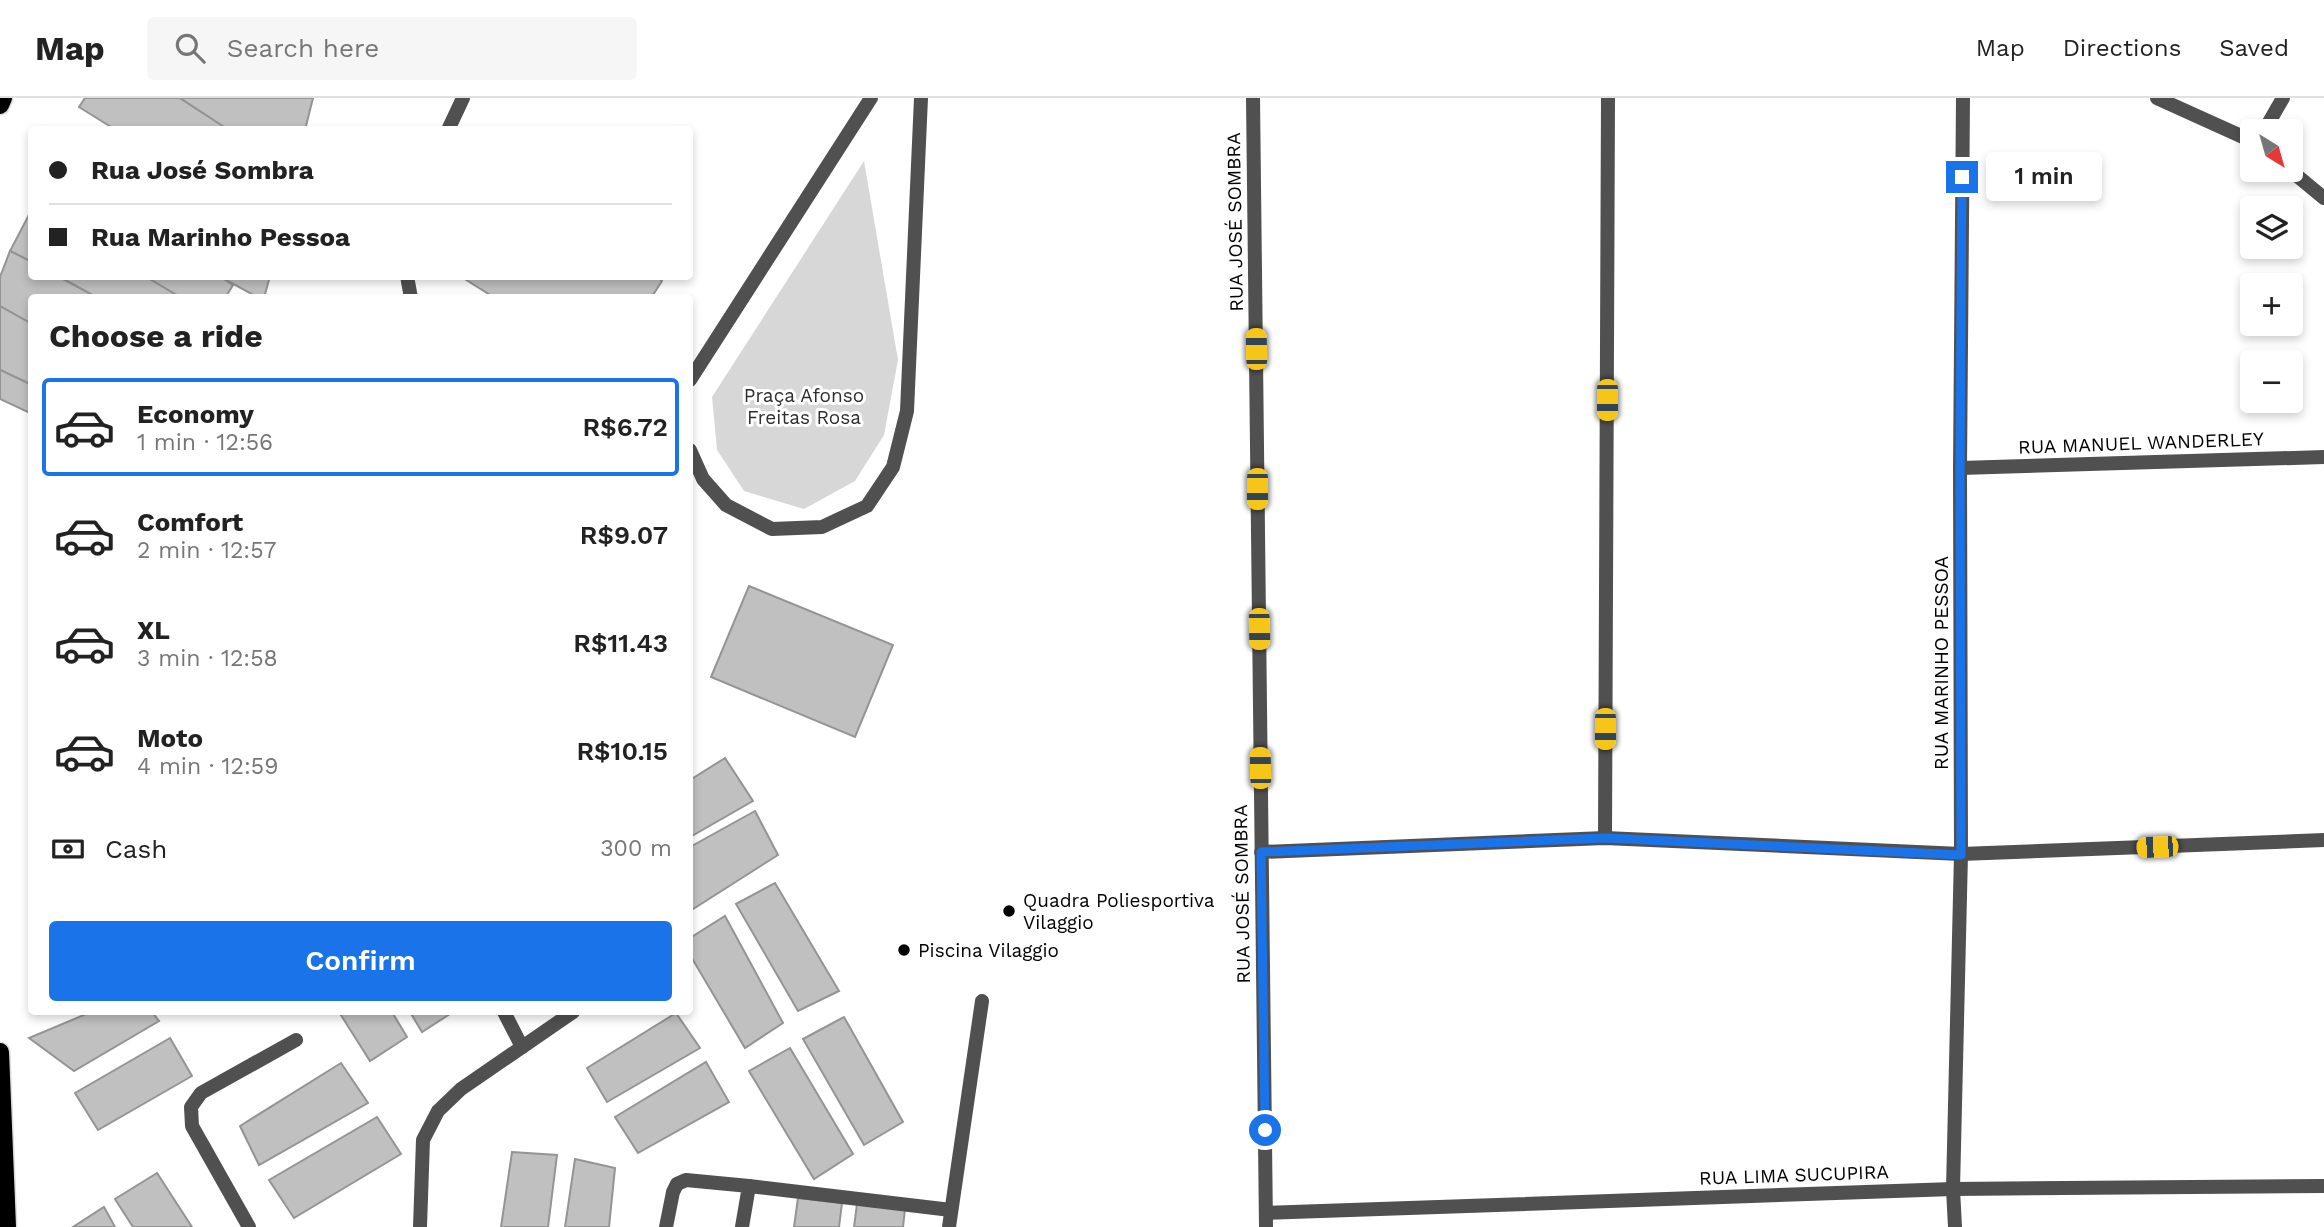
<!DOCTYPE html>
<meta charset="utf-8">
<style>
:root{--surface:#fff;--page:#f6f6f6;--text:#222;--muted:#767676;--line:#e0e0e0;--accent:#1a73e8}
body{margin:0;font-family:"Work Sans",sans-serif;background:var(--page);color:var(--text);height:100vh;display:flex;flex-direction:column;font-size:26px;white-space:nowrap}
*{box-sizing:border-box;margin:0}
p{font-size:23px;color:var(--muted)}
.icon{flex:none;width:38px;height:38px;fill:none;stroke:currentColor;stroke-width:2;stroke-linecap:round;stroke-linejoin:round}
.map{position:relative;flex:1;overflow:hidden}
.details{position:absolute;left:28px;top:196px;width:665px;height:721px;display:flex;flex-direction:column;background:var(--surface);border-radius:7px;box-shadow:0 4px 10px #0003}
.details>*{flex:none}
.hud{position:absolute;left:28px;top:28px;width:665px;height:154px;border-radius:7px;box-shadow:0 4px 10px #0003;display:grid;align-content:center;height:154px;padding:0 21px;background:var(--surface)}
.needle{width:46px;rotate:143deg}
.controls{position:absolute;left:2240px;top:21px;display:grid;gap:14px}
.controls a{display:grid;place-items:center;width:63px;height:63px;border-radius:7px;background:var(--surface);box-shadow:0 4px 10px #0003;font-size:35px}
.end{position:absolute;width:32px;height:32px;margin:-16px;border:9px solid #1a73e8;background:#fff;box-shadow:0 0 0 4px #fff}
.from{border-radius:50%}
.bubble{position:absolute;height:49px;border-radius:7px;background:var(--surface);box-shadow:0 4px 10px #0003;font-size:23px;font-weight:600;line-height:49px;text-align:center}
.car{position:absolute;width:21px;height:42px;margin:-21px -10px;border-radius:9px;box-shadow:0 0 5px 2px #0007;background:linear-gradient(#f5c518 24%,#345 0 40%,#f5c518 0 76%,#345 0 86%,#f5c518 0)}
.hud b{display:flex;align-items:center;gap:24px;height:66px;font-size:26px}
.hud b+b{border-top:2px solid var(--line)}
.hud i{width:18px;height:18px;background:var(--text)}
ul{padding:0;list-style:none}
li{display:flex;align-items:center;gap:21px;height:98px;margin:0 14px 10px;padding:0 7px;border:4px solid transparent;border-radius:7px}
li div{flex:1}
li b{display:block;font-size:26px}
li em{font-style:normal;font-weight:600}
li.on{border-color:var(--accent)}
li>.icon{width:63px;height:63px;stroke-width:1.5}
h2{padding:0 21px;font-size:32px;line-height:84px}
.pay{display:flex;align-items:center;gap:18px;height:77px;padding:0 21px;font-size:26px}
.pay p{margin-inline-start:auto}
.action{display:flex;gap:14px;margin-top:auto;padding:14px 21px}
.action a{flex:1;height:80px;border-radius:7px;background:var(--accent);color:#fff;font-size:28px;font-weight:600;line-height:80px;text-align:center}
header{display:flex;align-items:center;gap:42px;box-sizing:border-box;height:98px;padding:0 35px;background:var(--surface);border-bottom:2px solid var(--line)}
header strong{font-size:33px}
nav{display:flex;gap:38px;margin-inline-start:auto;font-size:24px}
.search{width:490px;height:63px;background:var(--page);display:flex;align-items:center;gap:18px;box-sizing:border-box;padding:0 24px;border-radius:7px;color:var(--muted);font-size:26px}
.map>svg:first-child{display:block}
.green{fill:#d7d7d7}
.building{fill:#c0c0c0;stroke:#949494;stroke-width:2}
.lines{fill:none;stroke-linecap:round;stroke-linejoin:round}
.primary-casing{stroke:#dbdbdb;stroke-width:21}
.minor{stroke:#505050;stroke-width:14}
.tertiary{stroke:#505050;stroke-width:14}
.primary{stroke:#000;stroke-width:18}
.route{stroke:#1a73e8;stroke-width:9}
.poi-dot{fill:#000;stroke:#fff;stroke-width:2.5}
.labels{text-anchor:middle;dominant-baseline:central;stroke-width:6;stroke-linejoin:round;paint-order:stroke}
.street-label{font-size:19px;fill:#000;stroke:#fff}
.park-label{font-size:19px;fill:#2e2e2e;stroke:#fff}
.poi-label{font-size:19px;fill:#000;stroke:#fff;text-anchor:start}
</style>
<header>
<strong>Map</strong>
<div class="search"><svg class="icon" aria-label="search" viewBox="0 0 24 24"><circle cx="10" cy="10" r="6"/><path d="M15 15l6 6"/></svg>Search here</div>
<nav><a>Map</a><a>Directions</a><a>Saved</a></nav>
</header>
<div class="map">
<svg width="2324" height="1129" viewBox="0 0 2324 1129">
<rect width="100%" height="100%" fill="#fff"/>
<polygon class="green" points="864,63 898,262 884,337 855,383 804,411 744,393 717,352 712,299"/>
<g class="building">
<polygon points="85,0 180,0 229,32 116,32 79,9"/>
<polygon points="180,0 313,0 305,32 229,32"/>
<polygon points="31,113 32,114 32,164 10,153"/>
<polygon points="10,153 32,164 32,178 58,178 93,197 92,200 32,200 32,226 0,208 0,179"/>
<polygon points="58,178 145,178 182,200 98,200"/>
<polygon points="145,178 219,178 233,187 225,200 182,200"/>
<polygon points="219,178 270,178 264,200 259,200"/>
<polygon points="460,178 656,178 662,183 651,200 495,200"/>
<polygon points="0,208 32,226 32,287 0,272"/>
<polygon points="0,272 32,287 32,316 0,301"/>
<polygon points="749,488 893,547 855,639 711,579"/>
<polygon points="725,660 753,703 690,739 690,682"/>
<polygon points="755,713 778,757 690,813 690,749"/>
<polygon points="775,785 839,893 798,913 736,806"/>
<polygon points="725,818 783,925 745,950 690,857 690,840"/>
<polygon points="91,914 152,914 159,923 74,973 29,940"/>
<polygon points="339,914 392,914 407,939 370,963"/>
<polygon points="410,914 453,914 422,934"/>
<polygon points="676,915 700,950 607,1004 587,970"/>
<polygon points="844,919 903,1024 864,1047 803,941"/>
<polygon points="170,940 192,978 98,1032 75,995"/>
<polygon points="790,950 853,1056 814,1081 749,973"/>
<polygon points="706,964 729,1004 638,1055 615,1019"/>
<polygon points="341,965 368,1005 259,1067 240,1028"/>
<polygon points="377,1019 401,1056 294,1120 269,1082"/>
<polygon points="512,1054 557,1057 548,1129 501,1129"/>
<polygon points="575,1061 615,1070 609,1129 565,1129"/>
<polygon points="157,1075 192,1129 133,1129 115,1101"/>
<polygon points="798,1100 842,1105 839,1129 794,1129"/>
<polygon points="857,1106 905,1111 903,1129 854,1129"/>
<polygon points="104,1109 115,1129 73,1129"/>
</g>
<g class="lines">
<defs>
<g id="primary">
<polyline points="0,7 3,0"/>
<polyline points="0,954 7,1129"/>
</g>
</defs>
<use href="#primary" class="primary-casing"/>
<g class="minor">
<polyline points="1253,0 1266,1129"/>
<polyline points="448,32 463,0"/>
<polyline points="407,178 411,200"/>
<polyline points="690,282 871,0"/>
<polyline points="690,352 703,381 726,407 772,431 822,429 867,408 893,369 907,313 921,0"/>
<polyline points="1960,370 2324,359"/>
<polyline points="1605,740 1608,0"/>
<polyline points="1261,754 1605,740 1961,756 2324,742"/>
<polyline points="504,914 522,949"/>
<polyline points="749,1088 951,1112"/>
<polyline points="1266,1115 1953,1091 2324,1088"/>
<polyline points="249,1129 192,1028 191,1009 201,995 296,942"/>
<polyline points="420,1129 423,1042 438,1013 461,991 573,914"/>
<polyline points="666,1129 673,1094 677,1086 686,1082 749,1088 742,1129"/>
<polyline points="949,1129 982,903"/>
<polyline points="1955,1129 1953,1091 1961,756 1960,370 1963,0"/>
</g>
<g class="tertiary">
<polyline points="2157,0 2252,43"/>
<polyline points="2264,33 2283,0"/>
<polyline points="2290,72 2324,100"/>
</g>
<use href="#primary" class="primary"/>
</g>
<g class="lines">
<polyline class="route" points="1265,1032 1261,754 1605,740 1961,757 1960,370 1962,79"/>
</g>
<g class="poi-dot">
<circle cx="1009" cy="813" r="7"/>
<circle cx="904" cy="852" r="7"/>
</g>
<g class="labels">
<g class="street-label">
<text transform="translate(1235 124) rotate(-91)">RUA JOSÉ SOMBRA</text>
<text transform="translate(2141 345) rotate(-2)">RUA MANUEL WANDERLEY</text>
<text transform="translate(1941 565) rotate(-90)">RUA MARINHO PESSOA</text>
<text transform="translate(1242 796) rotate(-91)">RUA JOSÉ SOMBRA</text>
<text transform="translate(1794 1077) rotate(-2)">RUA LIMA SUCUPIRA</text>
</g>
<g class="park-label">
<text x="804" y="297">Praça Afonso<tspan x="804" dy="22">Freitas Rosa</tspan></text>
</g>
<g class="poi-label">
<text x="1023" y="802">Quadra Poliesportiva<tspan x="1023" dy="22">Vilaggio</tspan></text>
<text x="918" y="852">Piscina Vilaggio</text>
</g>
</g>
</svg>
<div class="controls">
<a><svg class="needle" viewBox="-14 -14 28 28"><path d="M0-13l5 13h-10z" fill="#e53935"/><path d="M0 13l5-13h-10z" fill="#767676"/></svg></a>
<a><svg class="icon" aria-label="layers" viewBox="0 0 24 24"><path d="M12 4l9 5-9 5-9-5zM3 14l9 5 9-5"/></svg></a>
<a>+</a>
<a>−</a>
</div>
<i class="end from" style="left:1265px;top:1032px"></i>
<i class="end" style="left:1962px;top:79px"></i>
<div class="bubble" style="left:1986px;top:54px;width:116px">1 min</div>
<i class="car" style="left:1256px;top:251px;rotate:359deg"></i>
<i class="car" style="left:1607px;top:302px;rotate:180deg"></i>
<i class="car" style="left:1257px;top:391px;rotate:180deg"></i>
<i class="car" style="left:1259px;top:531px;rotate:179deg"></i>
<i class="car" style="left:1605px;top:631px;rotate:180deg"></i>
<i class="car" style="left:1260px;top:670px;rotate:359deg"></i>
<i class="car" style="left:2157px;top:749px;rotate:268deg"></i>
<div class="hud">
<b><i class="from"></i>Rua José Sombra</b>
<b><i></i>Rua Marinho Pessoa</b>
</div>
<section class="details">
<h2>Choose a ride</h2>
<ul>
<li class="on"><svg class="icon" aria-label="car" viewBox="0 0 24 24"><path d="M5 17H2v-5l4-1 3-4h7l3 4 3 1v5h-3M9 17h6M6 11h13"/><circle cx="7" cy="17" r="2"/><circle cx="17" cy="17" r="2"/></svg><div><b>Economy</b><p>1 min · 12:56</p></div><em>R$6.72</em></li>
<li><svg class="icon" aria-label="car" viewBox="0 0 24 24"><path d="M5 17H2v-5l4-1 3-4h7l3 4 3 1v5h-3M9 17h6M6 11h13"/><circle cx="7" cy="17" r="2"/><circle cx="17" cy="17" r="2"/></svg><div><b>Comfort</b><p>2 min · 12:57</p></div><em>R$9.07</em></li>
<li><svg class="icon" aria-label="car" viewBox="0 0 24 24"><path d="M5 17H2v-5l4-1 3-4h7l3 4 3 1v5h-3M9 17h6M6 11h13"/><circle cx="7" cy="17" r="2"/><circle cx="17" cy="17" r="2"/></svg><div><b>XL</b><p>3 min · 12:58</p></div><em>R$11.43</em></li>
<li><svg class="icon" aria-label="car" viewBox="0 0 24 24"><path d="M5 17H2v-5l4-1 3-4h7l3 4 3 1v5h-3M9 17h6M6 11h13"/><circle cx="7" cy="17" r="2"/><circle cx="17" cy="17" r="2"/></svg><div><b>Moto</b><p>4 min · 12:59</p></div><em>R$10.15</em></li>
</ul>
<div class="pay"><svg class="icon" aria-label="cash" viewBox="0 0 24 24"><path d="M3 7h18v10H3z"/><circle cx="12" cy="12" r="2"/></svg>Cash<p>300 m</p></div>
<div class="action"><a>Confirm</a></div>
</section>
</div>
